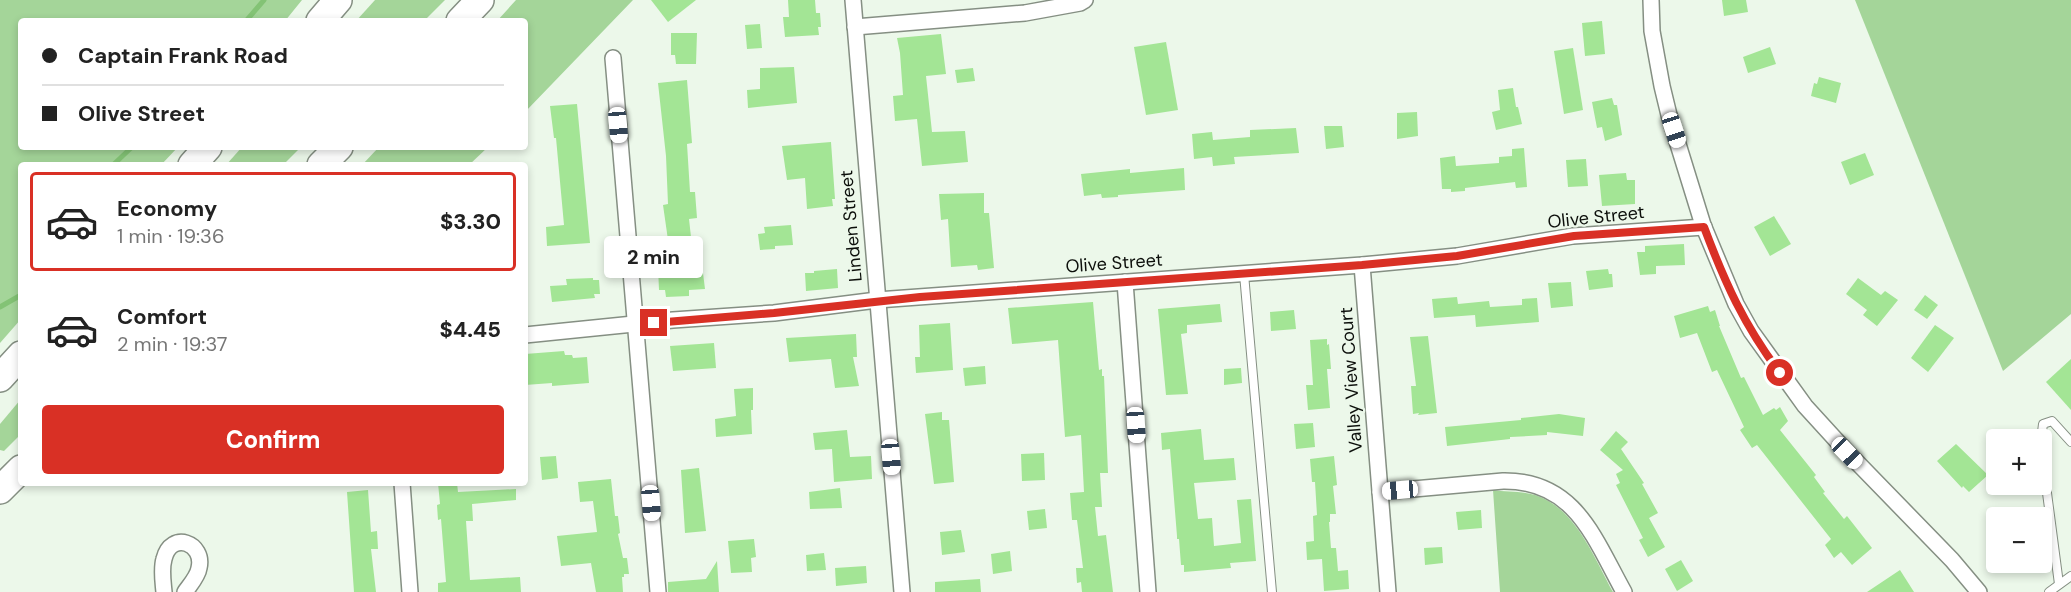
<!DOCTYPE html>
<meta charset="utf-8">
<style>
:root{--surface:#fff;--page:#f6f6f6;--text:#222;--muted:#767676;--line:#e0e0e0;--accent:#d93025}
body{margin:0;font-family:"DM Sans",sans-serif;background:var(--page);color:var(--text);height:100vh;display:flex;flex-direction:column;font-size:22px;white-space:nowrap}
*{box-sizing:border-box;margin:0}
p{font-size:20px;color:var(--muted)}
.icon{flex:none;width:33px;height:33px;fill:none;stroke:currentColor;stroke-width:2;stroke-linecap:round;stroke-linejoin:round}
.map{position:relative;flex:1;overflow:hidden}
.sheet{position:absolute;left:18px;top:162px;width:510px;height:324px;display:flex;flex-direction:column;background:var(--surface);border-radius:6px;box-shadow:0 3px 9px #0003}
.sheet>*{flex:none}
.hud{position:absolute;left:18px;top:18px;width:510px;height:132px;border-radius:6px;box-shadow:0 3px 9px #0003;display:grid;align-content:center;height:132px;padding:0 24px;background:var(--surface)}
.controls{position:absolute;left:1986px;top:429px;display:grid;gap:12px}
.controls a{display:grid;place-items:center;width:66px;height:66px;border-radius:6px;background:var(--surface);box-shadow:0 3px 9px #0003;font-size:30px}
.end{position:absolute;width:27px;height:27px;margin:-14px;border:8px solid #d93025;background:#fff;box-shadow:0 0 0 3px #fff}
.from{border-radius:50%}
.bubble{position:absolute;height:42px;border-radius:6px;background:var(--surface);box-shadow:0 3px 9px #0003;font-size:20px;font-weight:800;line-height:42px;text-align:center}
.car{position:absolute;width:18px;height:36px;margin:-18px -9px;border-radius:8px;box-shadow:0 0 4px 2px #0007;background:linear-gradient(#fff 24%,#345 0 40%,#fff 0 76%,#345 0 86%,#fff 0)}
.hud b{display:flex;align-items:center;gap:21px;height:57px;font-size:22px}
.hud b+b{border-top:2px solid var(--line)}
.hud i{width:15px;height:15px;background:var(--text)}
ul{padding:10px 0 0;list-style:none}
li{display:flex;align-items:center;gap:18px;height:99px;margin:0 12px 9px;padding:0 12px;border:3px solid transparent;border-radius:6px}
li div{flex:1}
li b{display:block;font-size:22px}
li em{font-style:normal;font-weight:800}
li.on{border-color:var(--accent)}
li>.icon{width:54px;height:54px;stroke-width:1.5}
.button{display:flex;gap:12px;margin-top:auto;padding:12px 24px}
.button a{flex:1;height:69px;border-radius:6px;background:var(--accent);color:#fff;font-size:24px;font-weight:800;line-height:69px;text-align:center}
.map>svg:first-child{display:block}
.green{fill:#a4d599}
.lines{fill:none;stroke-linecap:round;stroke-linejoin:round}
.stream{stroke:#83c375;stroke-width:5}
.building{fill:#a3e595}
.lane-casing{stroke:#858f83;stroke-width:10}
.street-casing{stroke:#858f83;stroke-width:18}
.highway-casing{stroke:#858f83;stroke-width:30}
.lane{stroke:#fff;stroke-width:8}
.street{stroke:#fff;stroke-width:15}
.highway{stroke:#fff;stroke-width:27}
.route{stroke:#d93025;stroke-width:8}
.labels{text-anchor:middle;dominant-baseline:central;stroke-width:4.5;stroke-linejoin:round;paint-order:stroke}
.street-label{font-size:18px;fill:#0c0f0b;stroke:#ecf8ea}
</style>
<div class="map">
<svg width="2071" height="592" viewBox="0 0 2071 592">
<rect width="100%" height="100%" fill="#ecf8ea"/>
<g class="green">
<polygon points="0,0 302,0 285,21 21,21 21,147 178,147 161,165 21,165 21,319 0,343"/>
<polygon points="375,0 445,0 424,21 356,21"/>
<polygon points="516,0 633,0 525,112 525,21 497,21"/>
<polygon points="1855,0 2071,0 2071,314 2003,371"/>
<polygon points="242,147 301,147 283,165 226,165"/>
<polygon points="379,147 488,147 469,165 362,165"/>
<polygon points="21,399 21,434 4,451 0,450 0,424"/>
<path d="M 1493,490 C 1506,492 1522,491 1535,495 C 1576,508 1594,558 1613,592 L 1500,592 Z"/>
</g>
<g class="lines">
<g class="stream">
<polyline points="246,21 264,0"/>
<polyline points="113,165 132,147"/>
<polyline points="0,307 21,295"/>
</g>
</g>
<g class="building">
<polygon points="651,0 696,0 668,22"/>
<polygon points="788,0 815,0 816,13 820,13 821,27 818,27 819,35 785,37 783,17 789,17"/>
<polygon points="1722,0 1746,0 1748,12 1724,16"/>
<polygon points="1602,21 1605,54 1585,56 1582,23"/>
<polygon points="760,24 762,48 747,49 745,25"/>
<polygon points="671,33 697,33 696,64 676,64 675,55 671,55"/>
<polygon points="941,34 946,74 926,76 932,132 965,131 968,162 922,166 917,119 895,121 893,96 903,95 900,53 897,38"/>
<polygon points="1166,42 1178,110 1146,115 1134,47"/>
<polygon points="1770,47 1776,64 1748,73 1743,57"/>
<polygon points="1573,48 1583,110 1564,114 1554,51"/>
<polygon points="794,67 797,103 748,108 747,90 760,89 760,68"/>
<polygon points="973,68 975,81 957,83 955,70"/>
<polygon points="1819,77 1841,83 1836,103 1811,96 1814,83 1817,84"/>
<polygon points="687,80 692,143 687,144 690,192 695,192 697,218 689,219 691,237 668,240 663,205 668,204 666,156 658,83"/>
<polygon points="1513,88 1516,107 1518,107 1522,124 1496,130 1492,112 1500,110 1498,90"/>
<polygon points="1612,98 1614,105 1617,105 1622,135 1605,141 1602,127 1597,128 1592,102"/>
<polygon points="577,104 590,243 547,246 546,227 564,225 556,138 554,138 550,106"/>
<polygon points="1417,112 1418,136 1397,139 1397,113"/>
<polygon points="1324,126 1342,126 1344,147 1326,149"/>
<polygon points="1296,128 1299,153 1234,157 1235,164 1213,166 1212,157 1194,159 1192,134 1212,132 1213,140 1250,137 1250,130"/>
<polygon points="831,142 835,199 832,199 833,206 807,209 805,178 787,180 782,146"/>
<polygon points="1524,148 1527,187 1516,188 1515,182 1465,188 1465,191 1451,192 1451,189 1442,189 1440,158 1455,156 1456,166 1499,163 1499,157 1512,156 1512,149"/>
<polygon points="1865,153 1874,175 1850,185 1841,162"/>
<polygon points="1586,159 1588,186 1568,187 1566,160"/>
<polygon points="1184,168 1185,190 1118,195 1118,197 1102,198 1101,194 1084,196 1081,174 1130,169 1130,173"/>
<polygon points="1626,173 1627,180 1635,180 1635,204 1602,206 1599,175"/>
<polygon points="984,193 984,213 989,213 994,268 978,270 977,265 951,267 948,219 941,220 939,194"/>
<polygon points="1774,216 1791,244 1770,256 1754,227"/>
<polygon points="791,225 793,245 775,246 775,249 760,250 758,234 765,233 764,227"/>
<polygon points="1684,244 1685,265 1656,266 1656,274 1640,275 1637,252 1645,252 1645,246"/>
<polygon points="663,254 687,259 687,274 703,273 705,289 689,290 689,296 666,297 665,290 659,290 658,267 664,267"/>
<polygon points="837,269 838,288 806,291 805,273 814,273 814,271"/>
<polygon points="1608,269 1609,274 1612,274 1613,287 1589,290 1586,271"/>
<polygon points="593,278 593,280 599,280 600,294 594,294 595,298 552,302 550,286 567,285 566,279"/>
<polygon points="1858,278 1881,295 1885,291 1898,300 1877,326 1863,315 1867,310 1846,294"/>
<polygon points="1571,282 1573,306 1551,308 1548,283"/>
<polygon points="1925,295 1938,305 1927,319 1914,310"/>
<polygon points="1457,297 1458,304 1489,301 1490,307 1522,305 1522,299 1537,298 1539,322 1476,327 1475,315 1434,318 1432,299"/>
<polygon points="1093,302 1099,370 1102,369 1102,376 1104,376 1108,473 1100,473 1102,507 1095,507 1098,536 1106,535 1113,592 1082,592 1081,582 1077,583 1076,568 1083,568 1077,520 1072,520 1070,493 1084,492 1081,435 1065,437 1058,340 1012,344 1008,308"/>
<polygon points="1220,304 1222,322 1187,325 1187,333 1181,334 1188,394 1166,395 1158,309"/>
<polygon points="1708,306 1710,312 1715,310 1720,326 1719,326 1741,378 1744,377 1763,415 1774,408 1776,410 1780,407 1788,421 1780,430 1816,475 1814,477 1825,492 1823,493 1844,519 1847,516 1872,548 1852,565 1841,552 1834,558 1825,545 1831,539 1757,445 1752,448 1740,430 1744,427 1717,370 1712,372 1697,333 1680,338 1674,316"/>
<polygon points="1294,310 1296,329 1271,331 1270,312"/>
<polygon points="950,323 953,370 916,373 915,357 920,357 919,325"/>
<polygon points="1935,325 1954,338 1928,372 1911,358"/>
<polygon points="856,334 857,357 853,357 859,386 835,388 831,359 789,362 786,338"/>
<polygon points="1428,336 1437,413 1418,415 1419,413 1413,414 1411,386 1416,386 1410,337"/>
<polygon points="1327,339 1327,345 1329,344 1331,369 1327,369 1330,408 1308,410 1306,385 1313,385 1310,340"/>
<polygon points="714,343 716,368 673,371 670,346"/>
<polygon points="564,351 565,355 572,355 573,358 587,357 589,383 552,386 552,383 525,385 525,354"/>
<polygon points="2071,359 2071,410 2046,382"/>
<polygon points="985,366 986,384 965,386 963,368"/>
<polygon points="1241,368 1242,383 1224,385 1224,369"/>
<polygon points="753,388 753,410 751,410 752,434 716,437 715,419 736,416 734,389"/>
<polygon points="942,412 942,420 949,420 954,482 934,484 925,414"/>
<polygon points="1559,414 1585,418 1583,436 1547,432 1547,435 1510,437 1510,439 1447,446 1445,427 1521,420 1521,418"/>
<polygon points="1313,423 1315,447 1296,449 1294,424"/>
<polygon points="1201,429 1204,460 1234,458 1236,480 1194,483 1198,519 1212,518 1214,546 1241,543 1237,500 1251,499 1256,561 1230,563 1231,568 1184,572 1184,565 1181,565 1179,539 1177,539 1177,536 1170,449 1162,450 1161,433"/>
<polygon points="847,430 850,457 871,456 872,479 834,482 832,449 815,450 813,433"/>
<polygon points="1616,431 1628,442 1621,449 1644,483 1642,484 1658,513 1649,518 1665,547 1648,557 1639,540 1643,538 1616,485 1620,483 1616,474 1623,470 1600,450"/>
<polygon points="1956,444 1988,475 1969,492 1963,486 1962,488 1937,461"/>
<polygon points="1044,453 1045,480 1022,481 1021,454"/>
<polygon points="556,456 558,478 542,480 540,457"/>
<polygon points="1334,456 1337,485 1333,486 1336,514 1330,514 1330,522 1329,522 1331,548 1336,548 1338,571 1348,570 1349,589 1324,591 1322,559 1307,560 1306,542 1314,541 1313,516 1317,515 1315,482 1312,482 1310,459"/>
<polygon points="699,468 706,531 685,533 681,470"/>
<polygon points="611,479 615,516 618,516 620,533 618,534 623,558 627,558 629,574 624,574 624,577 622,577 623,592 596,592 591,563 561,566 557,536 597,532 593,501 580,502 578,482"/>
<polygon points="438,483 457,483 458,492 516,489 516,500 472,504 473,521 466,521 470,580 520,577 521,592 438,592 438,583 446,582 441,519 438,520 437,505 440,504"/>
<polygon points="840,488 842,508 810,509 809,492"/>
<polygon points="368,490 371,532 377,531 378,549 371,549 376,592 354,592 347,492"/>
<polygon points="1045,509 1047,528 1029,530 1027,511"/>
<polygon points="1481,510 1482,528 1458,530 1456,512"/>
<polygon points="961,530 965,552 942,555 940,532"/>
<polygon points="754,539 756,557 751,558 752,572 731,573 728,541"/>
<polygon points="1442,547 1443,563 1425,565 1424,548"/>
<polygon points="1010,551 1012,571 993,574 991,554"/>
<polygon points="824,553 826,570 807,571 806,555"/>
<polygon points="1681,560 1693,581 1677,591 1665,569"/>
<polygon points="717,561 719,592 668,592 668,582 706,579"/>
<polygon points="866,566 867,583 836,586 835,568"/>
<polygon points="1900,570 1914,592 1867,592"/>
<polygon points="980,579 981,592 935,592 935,582"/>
</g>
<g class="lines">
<defs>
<g id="lane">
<polyline points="1244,274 1272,592"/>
<polyline points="2041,440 2043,424 2052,421 2071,442"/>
<polyline points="2042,455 2059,584"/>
<polyline points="2049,592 2071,576"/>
</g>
<g id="street">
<polyline points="853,0 902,592"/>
<polyline points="1651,0 1652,31 1662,86 1669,115 1703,225 1736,304 1751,331 1805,406 1847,452 1952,560 1979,592"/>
<polyline points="855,27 1025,13 1080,3 1085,0"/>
<polyline points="613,58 658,592"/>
<polyline points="1362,265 1388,592"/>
<polyline points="1125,282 1148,592"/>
<polyline points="525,335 673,320 774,313 877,300 1362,265 1457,256 1573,236 1704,227"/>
<polyline points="402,483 410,592"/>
<path d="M 1380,492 L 1503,481 C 1575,480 1594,538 1624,592"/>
<path d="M 164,592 C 163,581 161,569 164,559 C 171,530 205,543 199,568 C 198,576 190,585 185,592"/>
</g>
<g id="highway">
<polyline points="320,21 338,0"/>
<polyline points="460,21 480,0"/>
<polyline points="192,165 208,147"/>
<polyline points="321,165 339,147"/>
<polyline points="0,378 21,355"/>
<polyline points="0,490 21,469"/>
</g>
</defs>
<use href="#lane" class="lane-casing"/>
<use href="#street" class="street-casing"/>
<use href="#highway" class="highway-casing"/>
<use href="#lane" class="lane"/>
<use href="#street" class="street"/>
<use href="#highway" class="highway"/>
</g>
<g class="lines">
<path class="route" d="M 654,323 L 774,313 L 920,297 L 1362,265 L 1457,256 L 1574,236 L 1704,227 C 1725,283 1744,325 1780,373"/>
</g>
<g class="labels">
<g class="street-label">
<text transform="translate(1596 217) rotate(-6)">Olive Street</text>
<text transform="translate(851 226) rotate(-95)">Linden Street</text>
<text transform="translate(1114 263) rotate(-4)">Olive Street</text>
<text transform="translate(1351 380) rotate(-94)">Valley View Court</text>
</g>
</g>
</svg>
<div class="controls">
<a>+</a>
<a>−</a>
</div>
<i class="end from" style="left:1780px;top:373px"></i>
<i class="end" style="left:654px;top:323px"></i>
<div class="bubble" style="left:604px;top:236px;width:99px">2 min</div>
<i class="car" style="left:618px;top:125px;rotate:175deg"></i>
<i class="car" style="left:1674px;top:130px;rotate:162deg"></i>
<i class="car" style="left:1136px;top:425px;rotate:176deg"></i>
<i class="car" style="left:1847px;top:453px;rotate:136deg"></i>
<i class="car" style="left:891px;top:457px;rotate:175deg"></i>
<i class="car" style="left:1400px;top:490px;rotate:265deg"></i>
<i class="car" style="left:651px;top:503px;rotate:175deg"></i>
<div class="hud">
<b><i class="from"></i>Captain Frank Road</b>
<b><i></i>Olive Street</b>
</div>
<section class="sheet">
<ul>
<li class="on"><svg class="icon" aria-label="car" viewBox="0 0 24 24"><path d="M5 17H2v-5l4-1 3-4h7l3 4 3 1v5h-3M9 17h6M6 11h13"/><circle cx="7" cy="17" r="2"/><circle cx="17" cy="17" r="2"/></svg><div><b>Economy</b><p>1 min · 19:36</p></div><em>$3.30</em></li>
<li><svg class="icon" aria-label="car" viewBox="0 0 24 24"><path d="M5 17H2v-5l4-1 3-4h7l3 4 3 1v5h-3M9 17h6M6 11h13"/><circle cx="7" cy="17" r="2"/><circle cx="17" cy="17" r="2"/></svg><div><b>Comfort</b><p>2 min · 19:37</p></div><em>$4.45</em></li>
</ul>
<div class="button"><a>Confirm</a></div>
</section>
</div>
